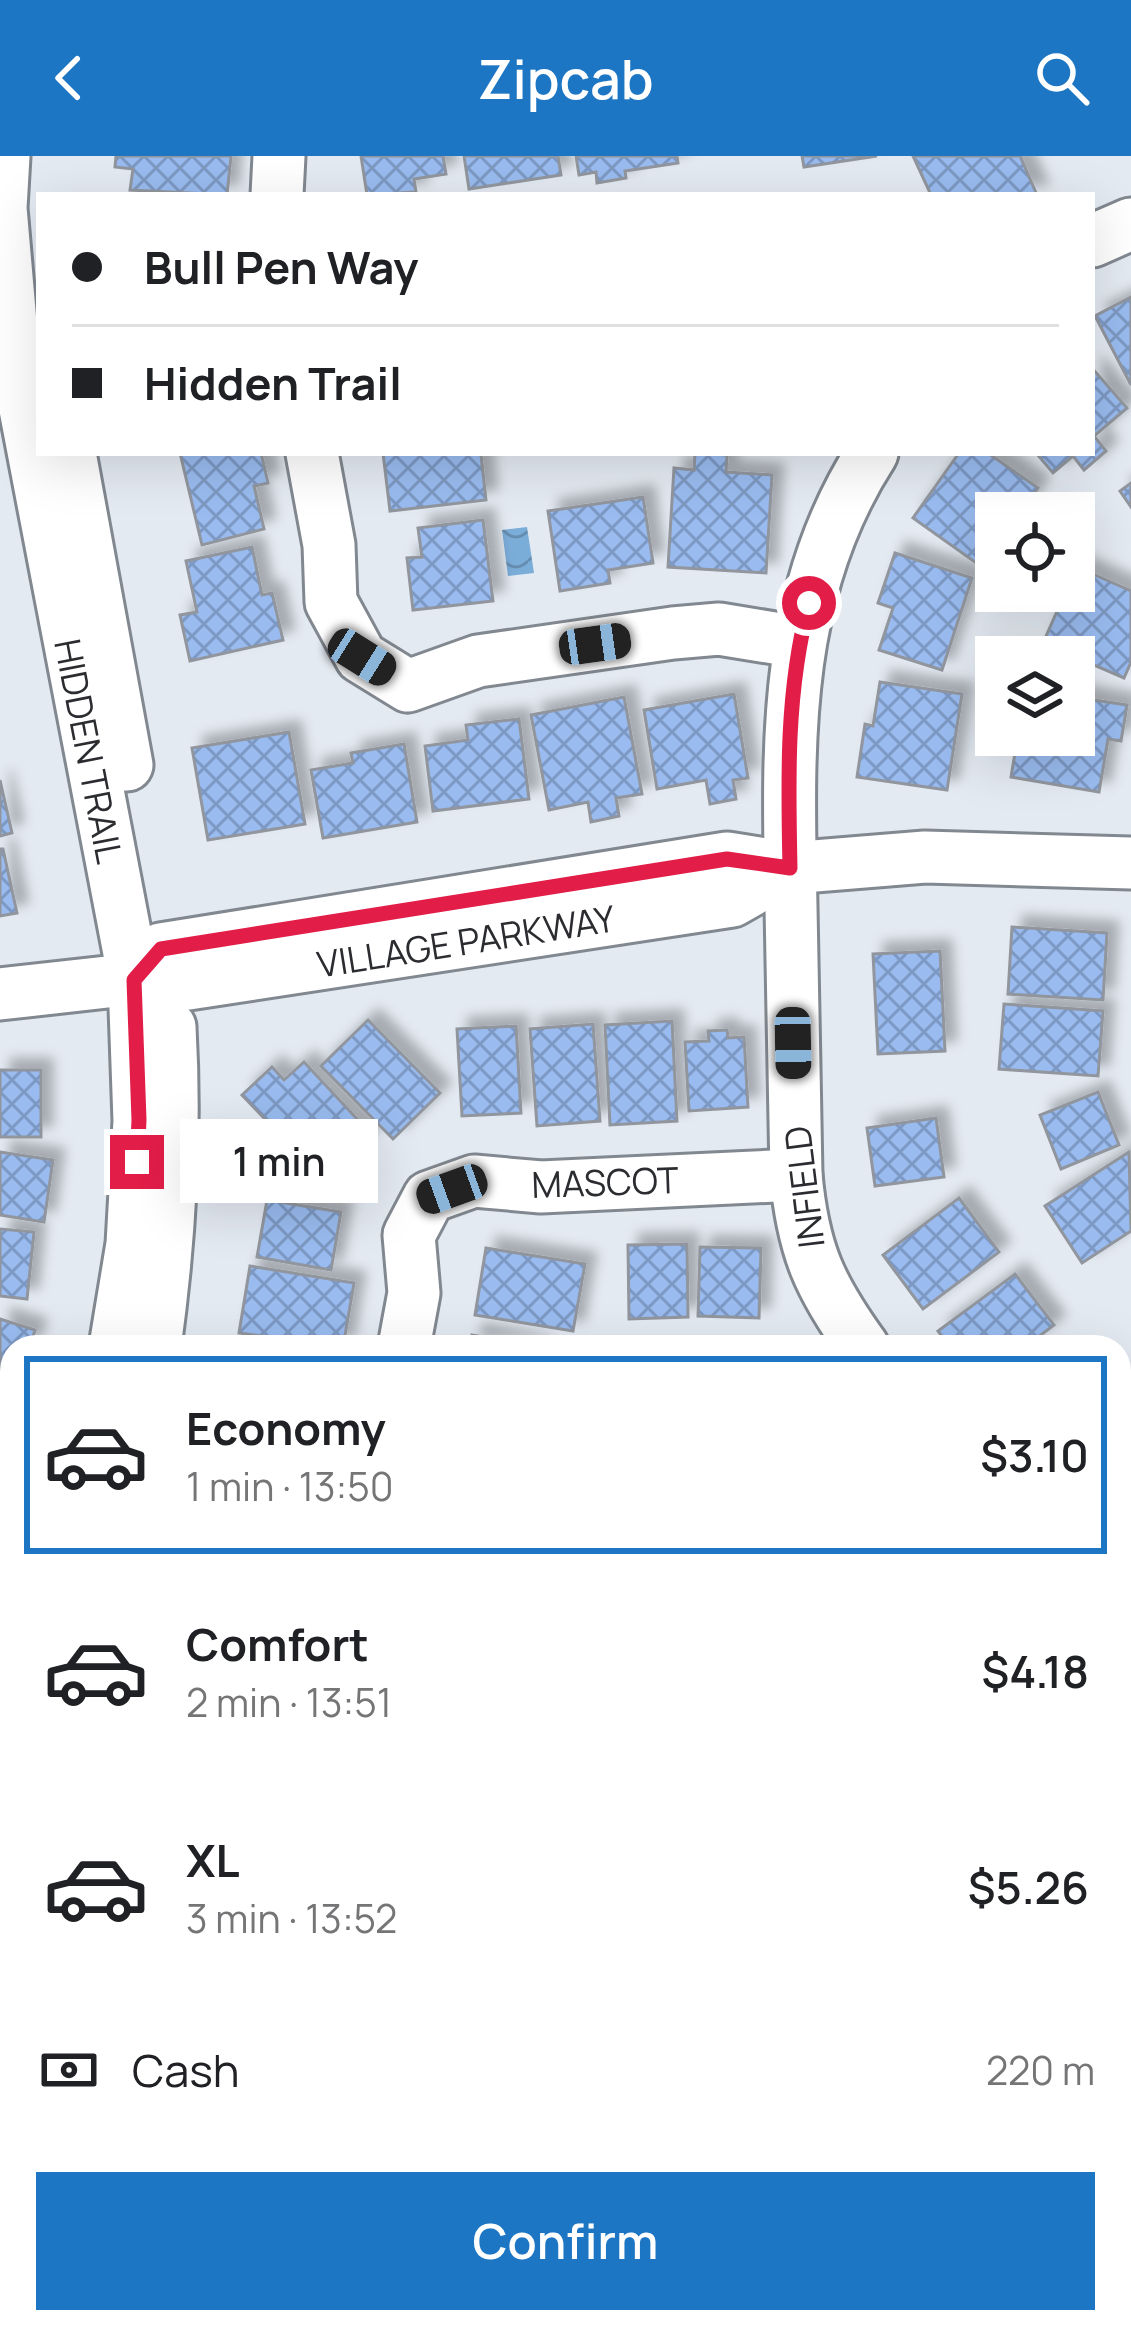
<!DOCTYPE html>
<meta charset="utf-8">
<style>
:root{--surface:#fff;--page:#f6f6f6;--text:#202124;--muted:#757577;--line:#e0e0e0;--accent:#1d76c3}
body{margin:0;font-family:Manrope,sans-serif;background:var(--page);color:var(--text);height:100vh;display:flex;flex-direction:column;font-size:45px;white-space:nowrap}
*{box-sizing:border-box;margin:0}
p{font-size:39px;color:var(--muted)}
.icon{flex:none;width:66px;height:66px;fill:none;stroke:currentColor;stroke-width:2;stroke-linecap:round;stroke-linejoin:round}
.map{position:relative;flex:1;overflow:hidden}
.sheet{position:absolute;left:0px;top:1179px;width:1131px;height:999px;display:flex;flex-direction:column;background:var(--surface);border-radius:36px 36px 0 0;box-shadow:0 12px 48px #0002}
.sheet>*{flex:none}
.top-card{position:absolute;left:36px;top:36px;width:1059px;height:264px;border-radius:0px;box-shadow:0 12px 48px #0002;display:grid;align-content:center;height:264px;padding:0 36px;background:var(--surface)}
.tools{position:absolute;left:975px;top:336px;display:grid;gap:24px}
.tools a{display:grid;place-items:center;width:120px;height:120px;border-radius:0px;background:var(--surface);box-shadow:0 12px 48px #0002;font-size:60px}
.end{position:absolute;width:54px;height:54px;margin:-27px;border:15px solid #e11d48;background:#fff;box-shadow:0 0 0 6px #fff}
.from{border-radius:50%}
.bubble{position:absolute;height:84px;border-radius:0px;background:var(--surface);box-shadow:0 12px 48px #0002;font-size:39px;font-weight:600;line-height:84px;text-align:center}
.car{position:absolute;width:36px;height:72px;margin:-36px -18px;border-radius:15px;box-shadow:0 0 9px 3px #0007;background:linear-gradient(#222 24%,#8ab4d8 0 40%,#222 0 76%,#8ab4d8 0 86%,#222 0)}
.top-card b{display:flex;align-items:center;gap:42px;height:114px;font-size:45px}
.top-card b+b{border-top:3px solid var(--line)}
.top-card i{width:30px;height:30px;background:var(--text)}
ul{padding:21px 0 0;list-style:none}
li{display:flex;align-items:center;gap:36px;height:198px;margin:0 24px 18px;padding:0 12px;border:6px solid transparent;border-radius:0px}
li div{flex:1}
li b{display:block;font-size:45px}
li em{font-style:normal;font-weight:600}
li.on{border-color:var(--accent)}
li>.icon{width:108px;height:108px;stroke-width:1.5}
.pay{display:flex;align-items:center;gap:30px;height:132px;padding:0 36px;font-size:45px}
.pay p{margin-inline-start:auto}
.cta{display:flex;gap:24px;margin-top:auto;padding:24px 36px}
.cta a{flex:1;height:138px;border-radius:0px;background:var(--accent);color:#fff;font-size:48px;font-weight:600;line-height:138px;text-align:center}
header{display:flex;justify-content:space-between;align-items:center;height:156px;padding:0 36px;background:var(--accent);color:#fff;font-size:54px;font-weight:600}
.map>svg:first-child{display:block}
.water{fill:url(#water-waves)}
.building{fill:url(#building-cross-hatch);stroke:#91969e;stroke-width:3;filter:url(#shadow)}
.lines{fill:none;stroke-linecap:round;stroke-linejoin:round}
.minor-casing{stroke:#828890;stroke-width:57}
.minor{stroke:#fff;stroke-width:51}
.route{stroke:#e11d48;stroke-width:15}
.labels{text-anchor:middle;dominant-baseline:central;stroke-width:9;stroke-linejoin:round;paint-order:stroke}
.street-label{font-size:36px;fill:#2a2c2f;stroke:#fff}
</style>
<header><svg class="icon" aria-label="back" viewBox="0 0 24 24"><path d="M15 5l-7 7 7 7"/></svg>Zipcab<svg class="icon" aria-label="search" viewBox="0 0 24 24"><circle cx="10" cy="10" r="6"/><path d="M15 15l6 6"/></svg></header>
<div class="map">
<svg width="1131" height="2176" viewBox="0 0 1131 2176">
<defs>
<pattern id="water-waves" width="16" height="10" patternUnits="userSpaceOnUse" patternTransform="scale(3)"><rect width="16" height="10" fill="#7badd9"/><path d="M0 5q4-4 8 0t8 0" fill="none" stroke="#658db0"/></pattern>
<pattern id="building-cross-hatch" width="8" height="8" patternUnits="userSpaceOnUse" patternTransform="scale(3)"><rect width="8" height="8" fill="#99bbef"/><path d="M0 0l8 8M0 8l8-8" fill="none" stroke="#7d98c2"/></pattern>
<filter id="shadow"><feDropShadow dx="11" dy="-11" stdDeviation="6" flood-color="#0004"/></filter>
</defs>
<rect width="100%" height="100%" fill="#e4eaf2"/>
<polygon class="water" points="527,371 534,417 508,420 502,374"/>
<g class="building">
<polygon points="116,0 231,0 227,39 130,34 133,13 115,11"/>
<polygon points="361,0 443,0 446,18 414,23 416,36 367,39"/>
<polygon points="464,0 558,0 561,19 469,33"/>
<polygon points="576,0 677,0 678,7 625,15 626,22 597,27 596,16 579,19"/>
<polygon points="802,0 877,0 804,11"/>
<polygon points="913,0 1020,0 1037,39 931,39"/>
<polygon points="1131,141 1131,229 1095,160"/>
<polygon points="1092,212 1127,252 1094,280 1106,295 1084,314 1073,300 1053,317 1036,297 1092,297"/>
<polygon points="180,297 261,297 268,327 254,330 264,373 202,389"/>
<polygon points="383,297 493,297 481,299 486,344 390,355"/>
<polygon points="695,297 727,299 726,316 772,319 766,417 668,411 674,312 694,314"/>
<polygon points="959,297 988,297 1038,332 1021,357 996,357 996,421 913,362"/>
<polygon points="1131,327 1131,351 1120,335"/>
<polygon points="643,341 653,407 608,414 610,427 560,435 548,355"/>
<polygon points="483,364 493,445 413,454 407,402 422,401 418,372"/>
<polygon points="252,391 262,439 272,437 283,484 190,505 180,459 197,456 186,405"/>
<polygon points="895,397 972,422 942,514 879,494 893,452 878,447"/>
<polygon points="1077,411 1131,435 1131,506 1124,522 1043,487 1066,435 1074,435"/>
<polygon points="880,526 962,538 947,634 857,621 865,568 873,570"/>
<polygon points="734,538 748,622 733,624 736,643 710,648 706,624 657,633 644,554"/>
<polygon points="624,541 642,638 616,642 619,660 591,666 588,646 549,654 531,559"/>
<polygon points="1074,541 1127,549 1121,585 1108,583 1099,636 1011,621 1018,579 1074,579"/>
<polygon points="519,563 529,643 433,655 425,590 468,584 466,569"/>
<polygon points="289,576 305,668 208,684 192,592"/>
<polygon points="404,588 417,666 323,682 311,614 353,607 351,597"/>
<polygon points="0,624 12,677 0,680"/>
<polygon points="0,693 3,693 17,757 0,760"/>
<polygon points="1012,771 1107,777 1103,844 1008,838"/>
<polygon points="940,795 945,895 878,898 873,798"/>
<polygon points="1004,848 1103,855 1098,920 999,913"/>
<polygon points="368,864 440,937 393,983 321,910"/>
<polygon points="672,865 677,965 610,969 605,869"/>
<polygon points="593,868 600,965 537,970 530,873"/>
<polygon points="516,870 521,957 462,960 457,873"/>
<polygon points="727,874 728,882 744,881 748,951 689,955 685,886 709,885 708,875"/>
<polygon points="304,906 371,978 322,1023 242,939 272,911 284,924"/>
<rect x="0" y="914" width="41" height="67"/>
<polygon points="1098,936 1119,989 1061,1013 1040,959"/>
<polygon points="936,962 944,1021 875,1030 867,972"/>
<polygon points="0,996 53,1004 44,1066 0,1059"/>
<polygon points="1129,996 1131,1075 1082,1107 1045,1050"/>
<polygon points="959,1042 999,1096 923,1153 883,1099"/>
<polygon points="267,1044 341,1056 331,1114 257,1101"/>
<polygon points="0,1073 34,1076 27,1143 0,1140"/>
<polygon points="687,1088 688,1161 629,1163 628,1089"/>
<polygon points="700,1091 761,1092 759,1162 698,1160"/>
<polygon points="486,1092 585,1108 573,1175 475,1159"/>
<polygon points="250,1110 354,1127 343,1191 239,1177"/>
<polygon points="1015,1118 1054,1169 1025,1191 950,1191 938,1175"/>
<polygon points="0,1163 35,1174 30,1191 12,1191 12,1235 0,1231"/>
<polygon points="472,1179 542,1191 470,1191"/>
<polygon points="1119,1572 1131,1573 1131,1664 1119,1663"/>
<polygon points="12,1705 12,1762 0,1754 0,1722"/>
<polygon points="1119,1723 1131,1724 1131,1837 1119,1833"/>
<polygon points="0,1809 12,1811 12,1867 0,1864"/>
<polygon points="9,1883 12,1958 0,1964 0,1887"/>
<polygon points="1119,1954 1131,1955 1131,2065 1119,2064"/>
<polygon points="12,1981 12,2050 0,2034 0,1990"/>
<polygon points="1131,2135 1131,2176 1120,2176 1115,2166 1119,2166 1119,2142"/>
<polygon points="221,2166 279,2166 272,2176 236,2176"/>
<polygon points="308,2166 354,2166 370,2176 302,2176"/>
<polygon points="422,2166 456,2166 458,2176 390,2176 389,2172"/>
<polygon points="478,2166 514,2166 508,2172 512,2176 489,2176"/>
<polygon points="646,2166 710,2166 703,2176 661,2176"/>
<polygon points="869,2166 887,2166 904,2176 863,2176"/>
<polygon points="917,2166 993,2166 987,2176 933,2176"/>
<polygon points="1060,2166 1087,2166 1096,2176 1048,2176"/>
</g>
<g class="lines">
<defs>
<g id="minor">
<polyline points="4,0 1,52 13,190 134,823 139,965 132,1088 115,1191"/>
<polyline points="277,39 279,0"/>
<polyline points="1092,85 1131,68"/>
<polyline points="70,297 127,609"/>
<polyline points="312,297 329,389 331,446 361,501 408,530 478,505 673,477 719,473 799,486"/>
<polyline points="134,823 161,793 727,702 790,712 925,701 1131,707"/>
<polyline points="0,838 134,823 168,831 732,745 790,712"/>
<path d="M 155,1191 C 170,1083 176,979 170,871"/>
<polyline points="404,1191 414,1137 409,1079 429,1041 474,1025 541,1031 796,1019"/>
<path d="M 863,1191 C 819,1130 803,1094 796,1019 C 794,930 792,841 791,751 C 788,591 781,438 872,297"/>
<polyline points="0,1498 12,1477"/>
<polyline points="1119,1508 1131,1509"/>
<polyline points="0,1572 12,1552"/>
<polyline points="1119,1898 1131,1899"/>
<polyline points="787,2176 793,2166"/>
</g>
</defs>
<use href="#minor" class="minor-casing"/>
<use href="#minor" class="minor"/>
</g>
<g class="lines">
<path class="route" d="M 137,1006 L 139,964 L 134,824 L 161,793 L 727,703 L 790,712 C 788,622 786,535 809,447"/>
</g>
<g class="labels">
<g class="street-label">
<text transform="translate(89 595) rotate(79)">HIDDEN TRAIL</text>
<text transform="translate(466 785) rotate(-9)">VILLAGE PARKWAY</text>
<text transform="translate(605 1026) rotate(-2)">MASCOT</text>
<text transform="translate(804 1031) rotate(-97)">INFIELD</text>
</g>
</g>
</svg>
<div class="tools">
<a><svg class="icon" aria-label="locate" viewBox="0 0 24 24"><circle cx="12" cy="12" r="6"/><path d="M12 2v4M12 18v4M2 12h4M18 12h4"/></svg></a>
<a><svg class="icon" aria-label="layers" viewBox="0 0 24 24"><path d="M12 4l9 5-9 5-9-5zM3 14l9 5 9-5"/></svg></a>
</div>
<i class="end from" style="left:809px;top:447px"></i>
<i class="end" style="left:137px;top:1006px"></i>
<div class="bubble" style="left:180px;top:963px;width:198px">1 min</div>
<i class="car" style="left:595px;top:488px;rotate:82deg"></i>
<i class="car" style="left:362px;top:501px;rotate:122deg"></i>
<i class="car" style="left:793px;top:887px;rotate:179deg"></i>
<i class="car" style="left:452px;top:1033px;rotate:250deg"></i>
<div class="top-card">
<b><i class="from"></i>Bull Pen Way</b>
<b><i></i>Hidden Trail</b>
</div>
<section class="sheet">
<ul>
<li class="on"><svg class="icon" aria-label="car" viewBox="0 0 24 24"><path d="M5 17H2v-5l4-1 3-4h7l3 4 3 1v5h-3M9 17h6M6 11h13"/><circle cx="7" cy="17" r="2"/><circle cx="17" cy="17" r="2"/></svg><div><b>Economy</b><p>1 min · 13:50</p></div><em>$3.10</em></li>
<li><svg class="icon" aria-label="car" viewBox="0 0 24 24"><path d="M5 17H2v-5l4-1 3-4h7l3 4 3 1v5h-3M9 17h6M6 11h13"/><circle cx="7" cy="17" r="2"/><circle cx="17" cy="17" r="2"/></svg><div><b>Comfort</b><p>2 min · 13:51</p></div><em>$4.18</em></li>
<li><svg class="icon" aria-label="car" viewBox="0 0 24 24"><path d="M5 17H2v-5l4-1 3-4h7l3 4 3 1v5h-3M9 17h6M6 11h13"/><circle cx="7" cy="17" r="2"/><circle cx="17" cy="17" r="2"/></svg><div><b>XL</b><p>3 min · 13:52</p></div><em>$5.26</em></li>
</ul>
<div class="pay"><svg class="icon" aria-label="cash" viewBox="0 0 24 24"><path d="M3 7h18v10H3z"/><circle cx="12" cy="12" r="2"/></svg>Cash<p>220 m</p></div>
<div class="cta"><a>Confirm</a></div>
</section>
</div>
